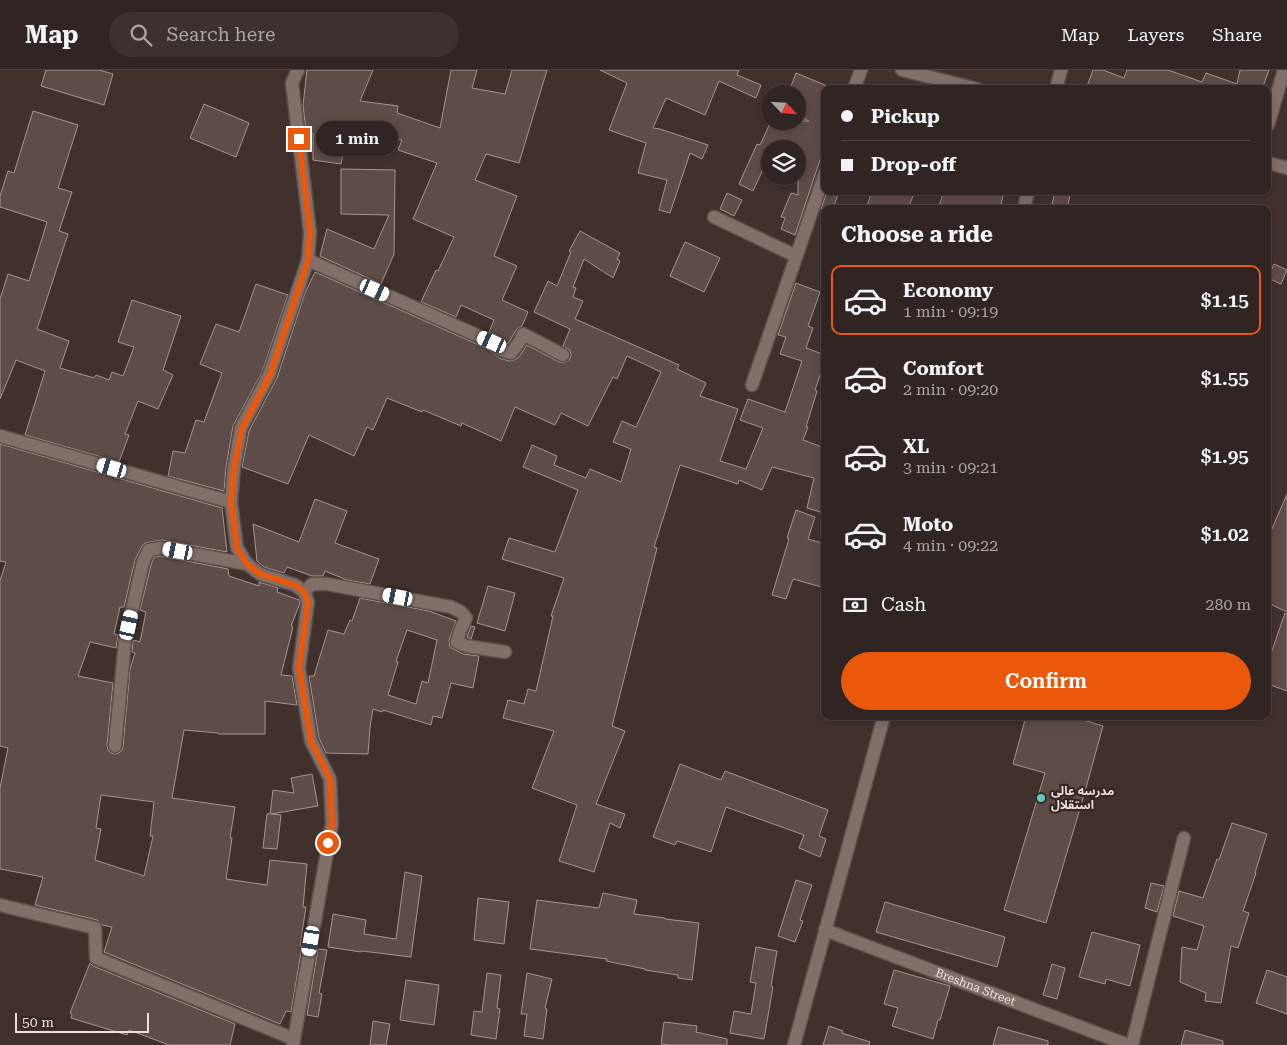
<!DOCTYPE html>
<meta charset="utf-8">
<style>
:root{--surface:#302522;--page:#3c312f;--text:#f1f3f6;--muted:#a8a5a5;--line:#4b4240;--accent:#ea580c}
body{margin:0;font-family:"Roboto Serif","Noto Sans Arabic",serif;background:var(--page);color:var(--text);height:100vh;display:flex;flex-direction:column;font-size:19px;white-space:nowrap}
*{box-sizing:border-box;margin:0}
p{font-size:16px;color:var(--muted)}
.icon{flex:none;width:28px;height:28px;fill:none;stroke:currentColor;stroke-width:2;stroke-linecap:round;stroke-linejoin:round}
.map{position:relative;flex:1;overflow:hidden}
.side{position:absolute;left:821px;top:135px;width:450px;height:515px;display:flex;flex-direction:column;background:var(--surface);border-radius:10px;box-shadow:0 2px 8px #0003,0 0 0 1px var(--line)}
.side>*{flex:none}
.hud{position:absolute;left:821px;top:15px;width:450px;height:110px;border-radius:10px;box-shadow:0 2px 8px #0003,0 0 0 1px var(--line);display:grid;align-content:center;height:110px;padding:0 20px;background:var(--surface)}
.needle{width:32px;rotate:115deg}
.fabs{position:absolute;left:761px;top:15px;display:grid;gap:10px}
.fabs a{display:grid;place-items:center;width:45px;height:45px;border-radius:50%;background:var(--surface);box-shadow:0 2px 8px #0003,0 0 0 1px var(--line);font-size:25px}
.scale{position:absolute;left:15px;bottom:12px;width:134px;box-sizing:border-box;padding-left:5px;border:2px solid #eadfdd;border-top:0;font-size:14px;line-height:18px;white-space:nowrap;color:#eadfdd;-webkit-text-stroke:4px #362723;paint-order:stroke}
.end{position:absolute;width:22px;height:22px;margin:-11px;border:6px solid #ea580c;background:#fff;box-shadow:0 0 0 2px #fff}
.from{border-radius:50%}
.bubble{position:absolute;height:35px;border-radius:18px;background:var(--surface);box-shadow:0 2px 8px #0003,0 0 0 1px var(--line);font-size:16px;font-weight:600;line-height:35px;text-align:center}
.car{position:absolute;width:15px;height:30px;margin:-15px -8px;border-radius:6px;box-shadow:0 0 4px 1px #0007;background:linear-gradient(#fff 24%,#345 0 40%,#fff 0 76%,#345 0 86%,#fff 0)}
.hud b{display:flex;align-items:center;gap:18px;height:48px;font-size:19px}
.hud b+b{border-top:1px solid var(--line)}
.hud i{width:12px;height:12px;background:var(--text)}
ul{padding:0;list-style:none}
li{display:flex;align-items:center;gap:15px;height:70px;margin:0 10px 8px;padding:0 10px;border:2px solid transparent;border-radius:10px}
li div{flex:1}
li b{display:block;font-size:19px}
li em{font-style:normal;font-weight:600}
li.selected{border-color:var(--accent)}
li>.icon{width:45px;height:45px;stroke-width:1.5}
h2{padding:0 20px;font-size:22px;line-height:60px}
.pay{display:flex;align-items:center;gap:12px;height:55px;padding:0 20px;font-size:19px}
.pay p{margin-inline-start:auto}
.action{display:flex;gap:10px;margin-top:auto;padding:10px 20px}
.action a{flex:1;height:58px;border-radius:30px;background:var(--accent);color:#fff;font-size:20px;font-weight:600;line-height:58px;text-align:center}
header{display:flex;align-items:center;gap:30px;box-sizing:border-box;height:70px;padding:0 25px;background:var(--surface);border-bottom:1px solid var(--line)}
header strong{font-size:24px}
nav{display:flex;gap:28px;margin-inline-start:auto;font-size:18px}
.search{width:350px;height:45px;background:var(--page);display:flex;align-items:center;gap:12px;box-sizing:border-box;padding:0 18px;border-radius:28px;color:var(--muted);font-size:19px}
.map>svg:first-child{display:block}
.building{fill:#5d4c48;stroke:#a7948f;fill-rule:evenodd}
.lines{fill:none;stroke-linecap:round;stroke-linejoin:round}
.street-casing{stroke:#5e504d;stroke-width:15}
.street{stroke:#816f6a;stroke-width:12}
.route{stroke:#ea580c;stroke-width:6}
.poi-dot{fill:#58cec0;stroke:#362723;stroke-width:2}
.labels{text-anchor:middle;dominant-baseline:central;stroke-width:4.5;stroke-linejoin:round;paint-order:stroke}
.poi-label{font-size:12px;font-weight:bold;fill:#eadfdd;stroke:#362723;text-anchor:start}
.street-label{font-size:12px;fill:#eadfdd;stroke:#362723}
</style>
<header>
<strong>Map</strong>
<div class="search"><svg class="icon" aria-label="search" viewBox="0 0 24 24"><circle cx="10" cy="10" r="6"/><path d="M15 15l6 6"/></svg>Search here</div>
<nav><a>Map</a><a>Layers</a><a>Share</a></nav>
</header>
<div class="map">
<svg width="1287" height="975" viewBox="0 0 1287 975">
<rect width="100%" height="100%" fill="#40312d"/>
<g class="building">
<polygon points="46,0 99,0 113,4 104,35 41,16"/>
<polygon points="307,0 373,0 360,31 398,36 397,43 440,58 451,0 477,0 472,18 505,24 512,0 547,0 519,93 486,84 475,110 517,126 494,186 517,196 502,230 528,242 522,256 516,260 508,274 505,273 496,265 489,262 494,250 461,235 456,247 421,232 436,200 438,201 454,167 413,149 437,93 398,80 402,70 347,64 341,94 313,90 313,64 306,61 303,35"/>
<polygon points="600,0 739,0 737,5 761,15 756,28 719,11 705,45 666,28 653,58 660,59 708,75 702,89 690,83 670,143 659,140 667,110 638,103 646,73 609,60 627,13"/>
<polygon points="1093,0 1103,0 1124,8 1127,0 1168,0 1202,12 1206,3 1237,14 1240,0 1269,0 1262,19 1086,19"/>
<polygon points="796,3 825,15 825,75 795,165 781,159 785,148 781,147 791,123 798,125 798,79 769,79 770,84 753,121 739,114 757,74 760,75 771,51 809,51 798,46 798,24 788,24"/>
<polygon points="204,34 249,53 236,87 190,68"/>
<polygon points="33,41 78,55 58,118 72,122 59,161 68,164 37,259 69,271 60,298 94,308 96,305 109,310 112,302 123,306 134,277 118,272 132,230 181,246 163,300 173,305 158,339 138,331 125,364 129,365 119,392 25,365 45,301 16,290 0,329 0,229 8,204 29,211 47,152 0,137 0,126 8,101 14,103"/>
<polygon points="341,99 395,100 394,184 381,214 320,186 327,159 374,179 389,145 341,144"/>
<polygon points="827,121 839,121 833,139 821,139"/>
<polygon points="872,121 900,121 913,126 908,139 866,139"/>
<polygon points="944,121 1004,121 1000,139 938,139"/>
<polygon points="1055,121 1071,121 1067,139 1051,139"/>
<polygon points="727,123 742,130 734,146 720,139"/>
<polygon points="580,161 620,183 617,189 620,191 613,208 584,189 573,217 576,218 573,227 583,231 575,249 679,295 677,299 706,313 700,326 738,339 720,391 746,399 763,358 740,350 748,329 785,342 802,291 780,284 786,267 778,265 796,213 820,222 808,256 813,258 806,278 825,285 825,291 815,320 817,321 806,357 808,357 803,370 825,378 825,422 820,442 807,438 814,408 772,397 762,420 739,410 738,414 680,395 654,477 657,478 612,656 625,661 596,734 625,744 620,758 610,753 594,802 559,791 577,735 532,718 554,661 503,648 508,630 524,634 528,619 536,621 553,546 551,546 564,508 502,489 509,468 555,482 578,420 523,397 532,375 557,386 554,395 586,408 590,399 621,412 631,379 613,372 622,351 636,357 661,302 627,286 617,309 613,307 588,356 561,343 555,355 515,337 501,371 462,353 461,356 423,340 422,342 387,328 373,360 367,357 354,386 309,365 288,414 242,397 249,361 277,308 305,223 315,202 488,279 499,288 509,291 514,290 518,288 527,275 559,292 564,293 570,289 571,285 570,280 563,276 570,259 534,242 548,211 557,216 571,182 569,181"/>
<polygon points="685,172 720,188 704,222 670,206"/>
<polygon points="1274,194 1287,200 1281,214 1268,208"/>
<polygon points="256,214 288,225 262,302 233,356 226,397 224,421 168,406 173,381 185,383 196,350 204,352 222,303 200,294 216,254 239,262"/>
<path d="M 0,374 L 222,438 L 227,482 L 162,470 L 145,473 L 142,476 L 135,490 L 124,537 L 120,537 L 114,564 L 118,565 L 116,578 L 90,572 L 78,606 L 113,613 L 107,675 L 108,680 L 111,683 L 115,684 L 119,683 L 122,680 L 123,677 L 130,599 L 135,583 L 132,582 L 133,572 L 134,570 L 140,572 L 146,542 L 140,540 L 151,495 L 154,487 L 161,486 L 228,499 L 229,506 L 259,516 L 259,512 L 278,518 L 277,522 L 299,530 L 300,533 L 291,556 L 293,557 L 281,605 L 292,606 L 297,635 L 265,631 L 265,664 L 218,664 L 218,663 L 184,660 L 172,728 L 235,737 L 230,768 L 232,768 L 226,809 L 267,815 L 270,790 L 307,794 L 303,837 L 306,837 L 300,876 L 302,876 L 291,942 L 286,941 L 280,954 L 104,882 L 112,857 L 102,855 L 97,850 L 35,835 L 43,807 L 0,799 L 0,718 L 8,678 L 0,676 L 0,511 L 6,492 L 0,491 ZM 101,725 L 154,732 L 150,766 L 153,766 L 144,806 L 95,790 L 101,759 L 96,758 Z"/>
<polygon points="1287,424 1287,542 1268,533 1268,468"/>
<polygon points="315,429 347,441 335,473 379,489 370,514 347,510 325,501 323,506 312,506 287,497 284,503 264,497 257,491 253,454 299,472"/>
<polygon points="796,440 815,447 808,469 825,474 825,518 793,509 786,529 772,525 789,469 787,468"/>
<polygon points="488,516 515,523 505,561 477,553"/>
<path d="M 360,528 L 429,541 L 456,551 L 449,570 L 450,577 L 463,584 L 479,586 L 473,618 L 451,613 L 442,648 L 433,646 L 431,655 L 383,640 L 382,642 L 373,639 L 370,657 L 368,684 L 326,683 L 319,668 L 309,606 L 314,606 L 328,560 L 344,564 L 350,550 L 352,551 ZM 407,560 L 437,570 L 428,613 L 422,611 L 416,634 L 388,625 L 398,592 L 396,591 Z"/>
<polygon points="1285,543 1287,544 1287,621 1268,614 1268,592"/>
<polygon points="471,556 475,557 471,569 467,567"/>
<polygon points="1026,646 1070,646 1103,656 1084,725 1046,853 1004,840 1045,703 1013,694"/>
<polygon points="680,694 721,710 725,701 828,740 819,766 826,769 820,787 799,778 804,765 726,737 711,782 677,771 675,775 653,767"/>
<polygon points="312,704 318,736 271,744 281,745 277,779 263,778 267,744 270,744 273,720 294,723 291,708"/>
<polygon points="1232,753 1267,764 1255,803 1256,803 1243,841 1249,843 1238,878 1231,876 1221,933 1205,931 1206,923 1180,912 1182,877 1197,880 1204,856 1173,846 1179,821 1203,828 1217,789 1219,790"/>
<polygon points="405,802 422,806 411,887 362,881 361,882 328,877 333,844 366,850 364,864 396,869"/>
<polygon points="796,810 812,815 800,850 803,851 795,872 778,866"/>
<polygon points="1151,813 1164,816 1157,842 1145,838"/>
<polygon points="603,823 637,830 634,844 665,848 665,849 699,853 692,910 678,908 678,905 645,900 645,899 606,891 607,889 530,879 537,830 599,838"/>
<polygon points="478,828 509,832 504,874 474,870"/>
<polygon points="885,832 1005,867 997,897 876,862"/>
<polygon points="1092,862 1140,875 1130,916 1106,909 1105,914 1079,907"/>
<polygon points="756,877 777,881 771,916 773,917 764,969 730,963 734,941 751,944 756,913 750,912"/>
<polygon points="318,879 327,880 319,923 322,924 318,947 307,945"/>
<polygon points="90,893 93,896 235,954 230,975 169,975 129,960 127,965 71,948 72,944 70,943"/>
<polygon points="1052,894 1065,898 1057,929 1043,925"/>
<polygon points="894,900 950,916 940,950 938,950 933,969 892,956 898,938 884,934"/>
<polygon points="1267,900 1287,907 1287,944 1256,933"/>
<polygon points="487,903 501,905 497,938 500,939 496,969 471,965 474,941 482,942"/>
<polygon points="527,903 552,909 545,938 547,939 543,969 524,966 527,944 521,944"/>
<polygon points="406,910 439,915 434,955 400,950"/>
<polygon points="373,951 390,954 386,975 370,975"/>
<polygon points="664,952 697,956 696,962 727,969 727,975 671,975 661,974"/>
<polygon points="829,956 843,961 842,963 870,972 869,975 823,975"/>
<polygon points="998,957 1048,971 1048,975 993,975"/>
<polygon points="1185,960 1223,971 1223,975 1181,975"/>
</g>
<g class="lines">
<defs>
<g id="street">
<polyline points="902,0 977,19"/>
<polyline points="854,19 861,0"/>
<polyline points="1056,19 1061,0"/>
<polyline points="1268,55 1284,0"/>
<polyline points="1268,93 1287,98"/>
<polyline points="1024,139 1028,121"/>
<polyline points="714,147 796,186"/>
<polyline points="308,190 492,272 501,280 511,283 520,271 523,264 563,285"/>
<polyline points="752,315 825,103"/>
<polyline points="0,366 231,432"/>
<polyline points="304,522 312,514 327,514 451,537 461,542 466,548 460,561 457,572 466,576 505,582"/>
<polyline points="115,676 125,571 143,492 149,480 161,478 247,494"/>
<polyline points="0,835 95,858 96,888 294,969"/>
<path id="s1" d="M 825,860 L 1128,975"/>
<polyline points="293,975 332,754 330,709 311,671 299,598 308,532 304,522 295,515 260,504 247,494 237,478 231,432 234,398 241,358 269,305 308,190 310,162 292,13 298,0"/>
<polyline points="794,975 884,646"/>
<polyline points="1132,975 1184,768"/>
</g>
</defs>
<use href="#street" class="street-casing"/>
<use href="#street" class="street"/>
</g>
<g class="lines">
<polyline class="route" points="299,69 310,162 308,190 270,305 242,358 234,398 231,432 237,478 247,494 260,504 295,515 304,522 308,532 299,598 311,671 330,709 332,754 328,773"/>
</g>
<circle class="poi-dot" cx="1041" cy="728" r="5"/>
<g class="labels">
<g class="poi-label">
<text x="1051" y="721">مدرسه عالی<tspan x="1051" dy="14">استقلال</tspan></text>
</g>
<g class="street-label">
<text stroke="none"><textPath href="#s1" startOffset="161">Breshna Street</textPath></text>
</g>
</g>
</svg>
<div class="fabs">
<a><svg class="needle" viewBox="-14 -14 28 28"><path d="M0-13l5 13h-10z" fill="#e53935"/><path d="M0 13l5-13h-10z" fill="#a8a5a5"/></svg></a>
<a><svg class="icon" aria-label="layers" viewBox="0 0 24 24"><path d="M12 4l9 5-9 5-9-5zM3 14l9 5 9-5"/></svg></a>
</div>
<div class="scale">50 m</div>
<i class="end from" style="left:328px;top:773px"></i>
<i class="end" style="left:299px;top:69px"></i>
<div class="bubble" style="left:316px;top:51px;width:82px">1 min</div>
<i class="car" style="left:375px;top:220px;rotate:114deg"></i>
<i class="car" style="left:492px;top:272px;rotate:294deg"></i>
<i class="car" style="left:112px;top:398px;rotate:286deg"></i>
<i class="car" style="left:178px;top:481px;rotate:281deg"></i>
<i class="car" style="left:398px;top:527px;rotate:281deg"></i>
<i class="car" style="left:129px;top:555px;rotate:12deg"></i>
<i class="car" style="left:311px;top:871px;rotate:190deg"></i>
<div class="hud">
<b><i class="from"></i>Pickup</b>
<b><i></i>Drop-off</b>
</div>
<section class="side">
<h2>Choose a ride</h2>
<ul>
<li class="selected"><svg class="icon" aria-label="car" viewBox="0 0 24 24"><path d="M5 17H2v-5l4-1 3-4h7l3 4 3 1v5h-3M9 17h6M6 11h13"/><circle cx="7" cy="17" r="2"/><circle cx="17" cy="17" r="2"/></svg><div><b>Economy</b><p>1 min · 09:19</p></div><em>$1.15</em></li>
<li><svg class="icon" aria-label="car" viewBox="0 0 24 24"><path d="M5 17H2v-5l4-1 3-4h7l3 4 3 1v5h-3M9 17h6M6 11h13"/><circle cx="7" cy="17" r="2"/><circle cx="17" cy="17" r="2"/></svg><div><b>Comfort</b><p>2 min · 09:20</p></div><em>$1.55</em></li>
<li><svg class="icon" aria-label="car" viewBox="0 0 24 24"><path d="M5 17H2v-5l4-1 3-4h7l3 4 3 1v5h-3M9 17h6M6 11h13"/><circle cx="7" cy="17" r="2"/><circle cx="17" cy="17" r="2"/></svg><div><b>XL</b><p>3 min · 09:21</p></div><em>$1.95</em></li>
<li><svg class="icon" aria-label="car" viewBox="0 0 24 24"><path d="M5 17H2v-5l4-1 3-4h7l3 4 3 1v5h-3M9 17h6M6 11h13"/><circle cx="7" cy="17" r="2"/><circle cx="17" cy="17" r="2"/></svg><div><b>Moto</b><p>4 min · 09:22</p></div><em>$1.02</em></li>
</ul>
<div class="pay"><svg class="icon" aria-label="cash" viewBox="0 0 24 24"><path d="M3 7h18v10H3z"/><circle cx="12" cy="12" r="2"/></svg>Cash<p>280 m</p></div>
<div class="action"><a>Confirm</a></div>
</section>
</div>
